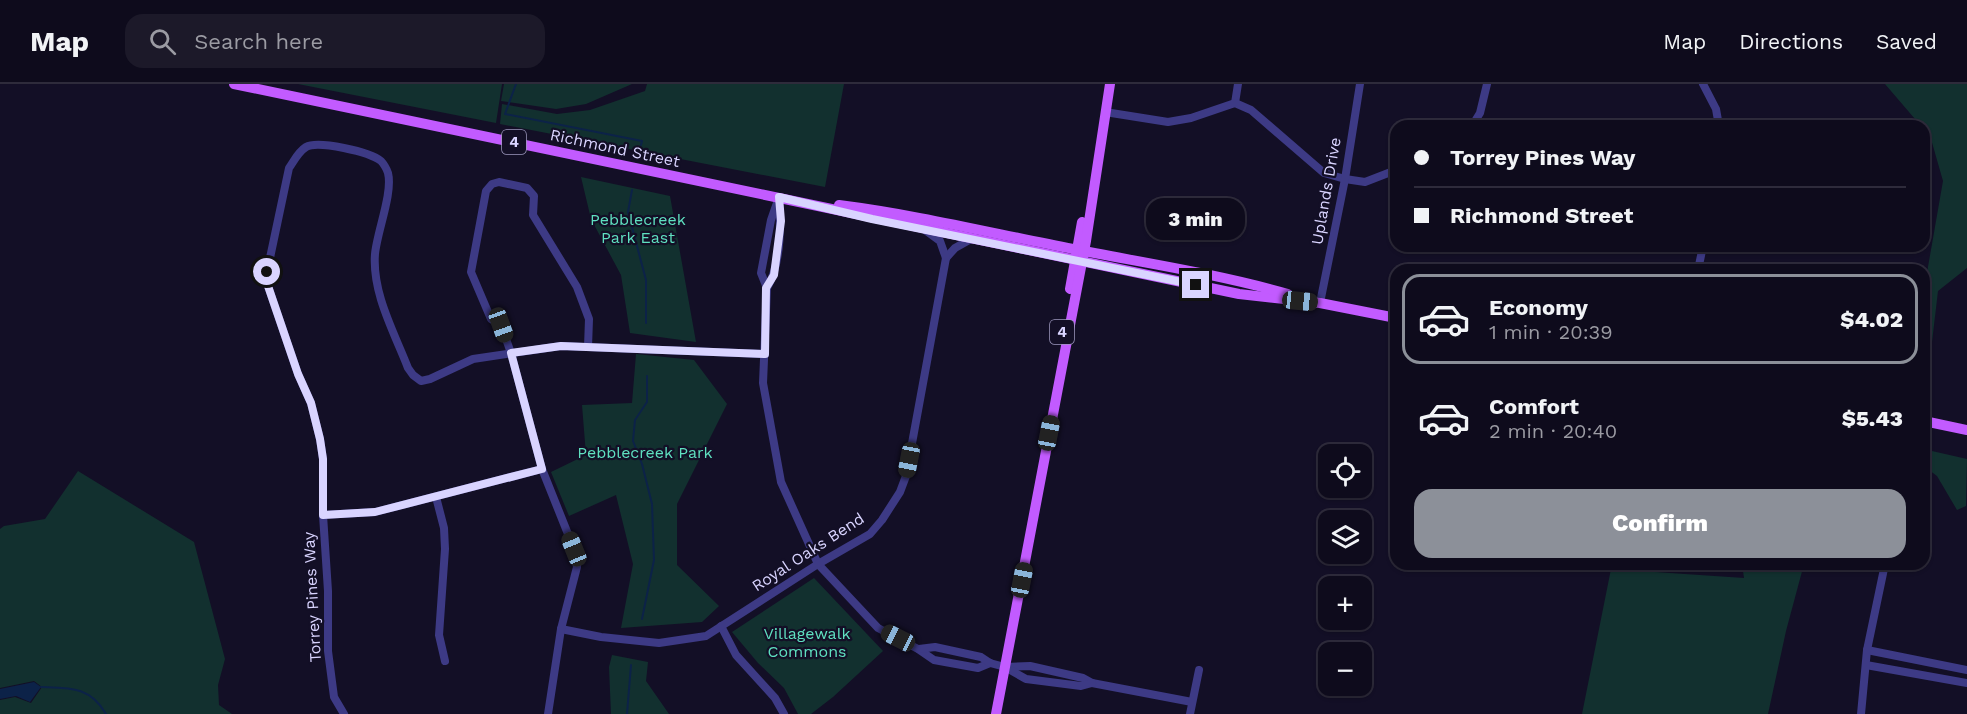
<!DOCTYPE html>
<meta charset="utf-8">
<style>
:root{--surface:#0e0b1c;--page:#1c1929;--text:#f1f3f6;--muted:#9b9ba3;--line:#2e2b3b;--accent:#8c9099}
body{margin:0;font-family:"Work Sans",sans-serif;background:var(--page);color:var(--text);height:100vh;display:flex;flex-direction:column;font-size:22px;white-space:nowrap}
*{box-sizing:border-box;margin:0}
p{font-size:20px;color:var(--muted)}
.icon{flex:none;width:33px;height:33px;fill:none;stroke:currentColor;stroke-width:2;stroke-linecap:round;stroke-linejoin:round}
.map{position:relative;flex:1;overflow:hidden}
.details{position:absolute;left:1390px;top:180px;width:540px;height:306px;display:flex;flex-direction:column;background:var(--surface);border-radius:18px;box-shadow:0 2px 4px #0004,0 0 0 2px var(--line)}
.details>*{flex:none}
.top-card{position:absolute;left:1390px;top:36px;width:540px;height:132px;border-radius:18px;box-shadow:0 2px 4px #0004,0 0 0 2px var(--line);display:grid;align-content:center;height:132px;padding:0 24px;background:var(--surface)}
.fabs{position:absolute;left:1318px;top:360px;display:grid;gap:12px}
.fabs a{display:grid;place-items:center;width:54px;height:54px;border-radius:12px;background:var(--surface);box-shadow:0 2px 4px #0004,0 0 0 2px var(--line);font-size:30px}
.end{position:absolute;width:27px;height:27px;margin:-14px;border:8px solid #d9d4ff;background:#111;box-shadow:0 0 0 3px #111}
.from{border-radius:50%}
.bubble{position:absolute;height:42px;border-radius:18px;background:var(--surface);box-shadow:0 2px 4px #0004,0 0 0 2px var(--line);font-size:20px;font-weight:800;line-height:42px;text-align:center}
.car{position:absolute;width:18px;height:36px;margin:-18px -9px;border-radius:8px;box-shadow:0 0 4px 2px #0007;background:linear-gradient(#222 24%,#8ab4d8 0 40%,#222 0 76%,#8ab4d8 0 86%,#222 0)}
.top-card b{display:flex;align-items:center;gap:21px;height:57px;font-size:22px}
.top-card b+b{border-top:2px solid var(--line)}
.top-card i{width:15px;height:15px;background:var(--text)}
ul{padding:10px 0 0;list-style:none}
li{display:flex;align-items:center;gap:18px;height:90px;margin:0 12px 9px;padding:0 12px;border:3px solid transparent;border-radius:18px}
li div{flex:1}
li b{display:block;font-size:22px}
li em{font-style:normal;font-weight:800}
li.current{border-color:var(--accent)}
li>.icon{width:54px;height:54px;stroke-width:1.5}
.action{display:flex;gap:12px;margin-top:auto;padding:12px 24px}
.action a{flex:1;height:69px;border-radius:18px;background:var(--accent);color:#fff;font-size:24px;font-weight:800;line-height:69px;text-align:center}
header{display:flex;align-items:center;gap:36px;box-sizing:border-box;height:84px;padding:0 30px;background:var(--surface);border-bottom:2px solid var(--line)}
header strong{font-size:28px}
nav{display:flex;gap:33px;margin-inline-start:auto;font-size:21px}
.search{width:420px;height:54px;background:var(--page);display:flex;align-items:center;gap:15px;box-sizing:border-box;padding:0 21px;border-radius:18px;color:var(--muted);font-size:22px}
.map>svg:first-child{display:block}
.green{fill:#12302f}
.water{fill:#0c2248}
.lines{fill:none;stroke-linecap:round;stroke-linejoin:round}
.stream{stroke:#0c2248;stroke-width:2}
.minor{stroke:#3d3a85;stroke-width:8}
.major{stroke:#c25bff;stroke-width:10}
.route{stroke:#d9d4ff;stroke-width:8}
.labels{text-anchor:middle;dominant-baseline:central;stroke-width:4.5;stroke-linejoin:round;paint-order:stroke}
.shield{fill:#130f26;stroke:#9e99be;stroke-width:1.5}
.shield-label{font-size:15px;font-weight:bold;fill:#d9d4ff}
.street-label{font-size:16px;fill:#d9d4ff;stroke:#130f26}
.park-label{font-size:16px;fill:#5fe0c0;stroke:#130f26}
</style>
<header>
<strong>Map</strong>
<div class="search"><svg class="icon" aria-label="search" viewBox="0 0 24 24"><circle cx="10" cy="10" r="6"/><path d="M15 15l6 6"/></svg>Search here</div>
<nav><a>Map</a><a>Directions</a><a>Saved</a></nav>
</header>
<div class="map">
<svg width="1967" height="630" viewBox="0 0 1967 630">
<rect width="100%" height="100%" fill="#130f26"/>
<g class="green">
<polygon points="298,0 502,0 496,39"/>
<polygon points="504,0 632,0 586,20 556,25 501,17"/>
<polygon points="647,0 844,0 825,103 500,40 502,20 557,30 590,26 645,7"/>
<polygon points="1885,0 1967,0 1967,184 1938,207 1932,258 1925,289 1925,200 1943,97 1931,55 1925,47 1924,42 1921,42"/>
<polygon points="581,93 670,112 696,258 630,249 621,191 591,135"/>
<polygon points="636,270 694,276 727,320 677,420 677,481 719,522 702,538 621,544 633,480 616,411 569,432 551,388 586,371 582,321 632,319"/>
<polygon points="1932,367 1967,375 1966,422 1957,426 1937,392 1925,383 1925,376"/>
<polygon points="78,387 194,458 225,575 218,601 219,621 232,630 0,630 0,616 15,613 31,619 42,603 34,597 0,604 0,445 4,442 45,435"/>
<polygon points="1742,480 1804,480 1786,547 1768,630 1582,630 1611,485 1744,494"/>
<polygon points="814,494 883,567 833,613 811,630 798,630 784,604 758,579 732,548"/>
<polygon points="612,571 648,578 646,597 669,630 611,630 609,583"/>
</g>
<polygon class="water" points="34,598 41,603 30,618 16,612 0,615 0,605"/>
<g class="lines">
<g class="stream">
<polyline points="516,0 505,30 642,57 641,61"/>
<polyline points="632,106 628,128 646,196 646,239"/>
<polyline points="642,535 654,476 652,420 642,380 633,357 635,336 647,318 647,292"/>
<path d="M 41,603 C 69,604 90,602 106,630"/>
<polyline points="627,630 631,581"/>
</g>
<g class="minor">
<polyline points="1703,0 1716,25 1719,42"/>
<polyline points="1235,19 1238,0"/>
<polyline points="1105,28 1168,38 1191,34 1235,19 1251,26 1324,89 1345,95 1365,98 1396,86"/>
<polyline points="1472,42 1480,29 1487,0"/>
<polyline points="779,113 771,136 761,189 767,204 763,299 781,398 818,480 878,544 918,565 934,576 978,584 990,579"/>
<polyline points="946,174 955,164 971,155"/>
<polyline points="1698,186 1703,162"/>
<path d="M 767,204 C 781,180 781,144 779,117"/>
<polyline points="1320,219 1345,95 1360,0"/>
<polyline points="436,413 444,444 445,465 439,551 445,577"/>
<polyline points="323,431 375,428 542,385"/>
<polyline points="721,542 736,571 775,614 784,630"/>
<polyline points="561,545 601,553 659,559 706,552 818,480 870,450 882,436 900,408 906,392 946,174 940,157 925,146"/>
<polyline points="919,565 935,563 981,573 990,579 1005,583 1030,582 1083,594 1092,599 1192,618"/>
<polyline points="1867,566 1967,586"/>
<polyline points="1866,581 1967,599"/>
<polyline points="1005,583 1026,595 1081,602 1092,599"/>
<path d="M 344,630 L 334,613 L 328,567 L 328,507 L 323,431 L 323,375 L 320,355 L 311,319 L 298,290 L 268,202 L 267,188 L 289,84 C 294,77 298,68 306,63 C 318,56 370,68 381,77 C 383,79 387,85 388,89 C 393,109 377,148 375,170 C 372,209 394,248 408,284 L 413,291 L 421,297 L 430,295 L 473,275 L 561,262 L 765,270"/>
<polyline points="548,630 561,545 577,483 574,465 542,385 511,269 501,241 491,235 471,188 486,107 492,100 499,98 527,104 534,112 533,131 577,203 589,235 588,263"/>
<polyline points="1190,630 1199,586"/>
<polyline points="1861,630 1867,566 1885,480"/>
</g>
<g class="major">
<polyline points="234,0 1239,210 1320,219 1396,234"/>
<path d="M 839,121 C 918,131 995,150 1073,165 C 1145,179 1218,190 1288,210"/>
<polyline points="1070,205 1082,138"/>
<polyline points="1924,337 1967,346"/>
<polyline points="996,630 1086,157 1110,0"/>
</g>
</g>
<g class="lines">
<polyline class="route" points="267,188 268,202 298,290 311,319 320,355 323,375 323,431 375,428 542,385 511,269 561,262 765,270 766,204 774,191 781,137 779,113 872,135 1196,201"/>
</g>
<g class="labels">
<g class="shield">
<rect x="502" y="46" width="24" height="24" rx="4.5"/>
<rect x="1050" y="236" width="24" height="24" rx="4.5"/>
</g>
<g class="shield-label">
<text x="514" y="58">4</text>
<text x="1062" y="248">4</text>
</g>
<g class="street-label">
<text transform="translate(615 64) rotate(12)">Richmond Street</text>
<text transform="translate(1326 107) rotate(-80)">Uplands Drive</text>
<text transform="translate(808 468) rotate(-33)">Royal Oaks Bend</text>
<text transform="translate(312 513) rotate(-93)">Torrey Pines Way</text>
</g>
<g class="park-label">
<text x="638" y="135">Pebblecreek<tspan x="638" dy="18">Park East</tspan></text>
<text x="645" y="368">Pebblecreek Park</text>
<text x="807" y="549">Villagewalk<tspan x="807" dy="18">Commons</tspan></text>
</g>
</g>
</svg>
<div class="fabs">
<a><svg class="icon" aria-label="locate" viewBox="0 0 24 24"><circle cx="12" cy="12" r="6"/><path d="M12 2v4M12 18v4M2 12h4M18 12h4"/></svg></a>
<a><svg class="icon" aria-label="layers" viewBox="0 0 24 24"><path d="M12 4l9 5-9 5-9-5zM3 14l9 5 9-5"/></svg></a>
<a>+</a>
<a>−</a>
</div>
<i class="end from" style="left:267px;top:188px"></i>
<i class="end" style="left:1196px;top:201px"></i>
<div class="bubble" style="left:1146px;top:114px;width:99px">3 min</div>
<i class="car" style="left:1300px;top:217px;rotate:96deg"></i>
<i class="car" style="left:501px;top:241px;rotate:160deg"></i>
<i class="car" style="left:1049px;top:349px;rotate:11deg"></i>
<i class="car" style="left:909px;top:376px;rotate:191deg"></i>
<i class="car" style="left:574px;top:465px;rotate:338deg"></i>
<i class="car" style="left:1022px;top:496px;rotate:11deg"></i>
<i class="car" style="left:898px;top:554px;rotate:297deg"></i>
<div class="top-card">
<b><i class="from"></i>Torrey Pines Way</b>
<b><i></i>Richmond Street</b>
</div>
<section class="details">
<ul>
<li class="current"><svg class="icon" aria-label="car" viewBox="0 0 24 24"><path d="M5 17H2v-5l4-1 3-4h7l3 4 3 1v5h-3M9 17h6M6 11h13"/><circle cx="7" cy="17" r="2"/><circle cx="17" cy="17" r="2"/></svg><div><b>Economy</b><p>1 min · 20:39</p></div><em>$4.02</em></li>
<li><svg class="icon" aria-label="car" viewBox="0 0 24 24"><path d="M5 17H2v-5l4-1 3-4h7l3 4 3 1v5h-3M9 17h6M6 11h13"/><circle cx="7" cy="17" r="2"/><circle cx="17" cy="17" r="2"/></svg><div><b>Comfort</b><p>2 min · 20:40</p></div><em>$5.43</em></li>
</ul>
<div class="action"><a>Confirm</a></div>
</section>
</div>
